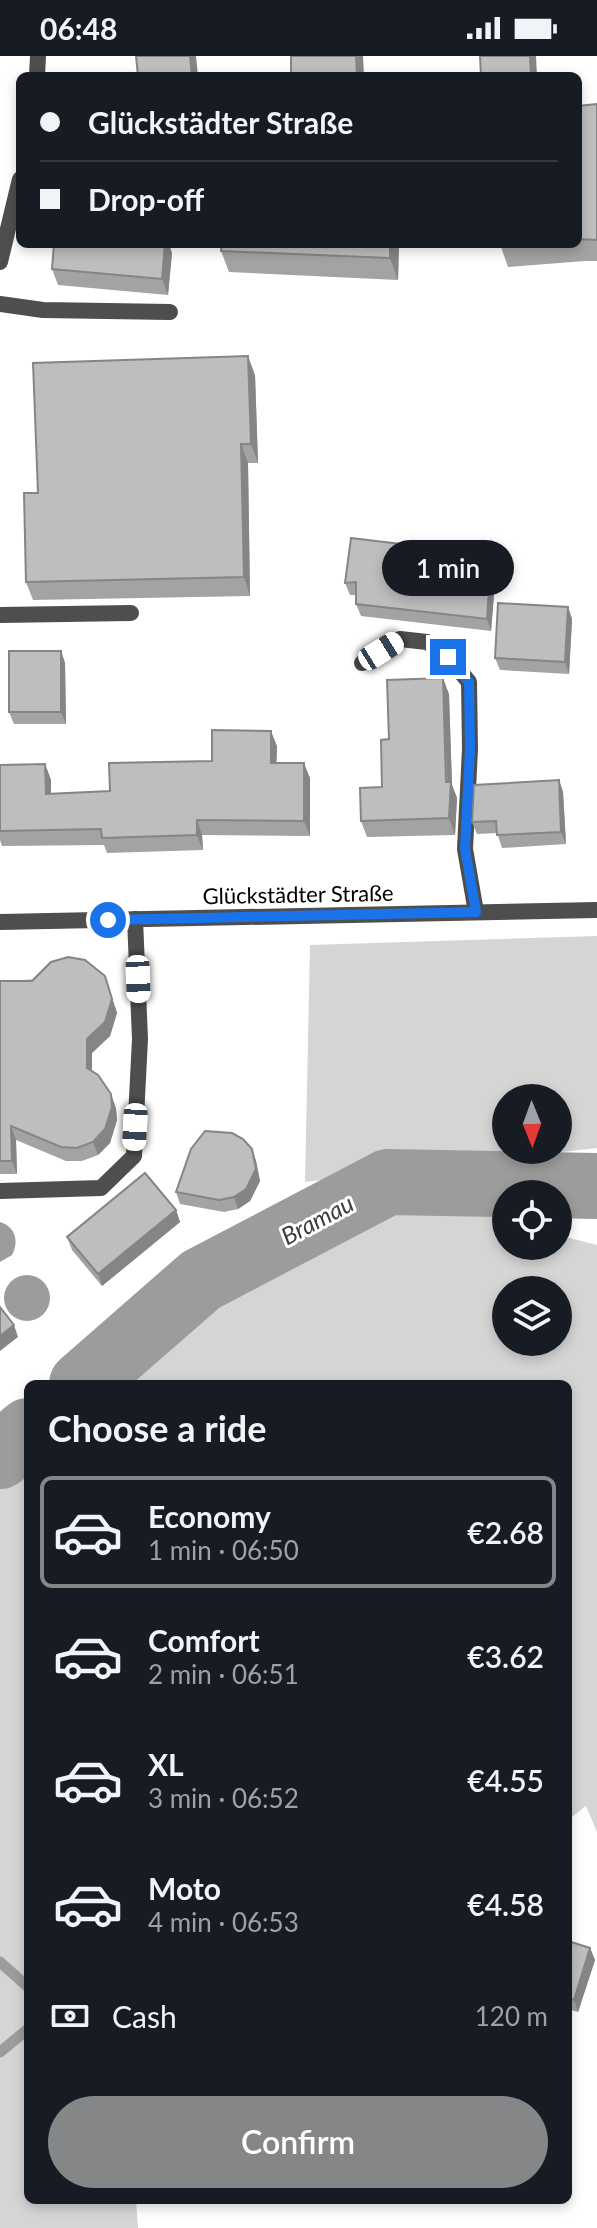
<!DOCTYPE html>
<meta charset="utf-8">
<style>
:root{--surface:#171b24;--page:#242831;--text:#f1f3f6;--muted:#9ea1a6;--line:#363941;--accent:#858687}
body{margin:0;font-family:Lato,sans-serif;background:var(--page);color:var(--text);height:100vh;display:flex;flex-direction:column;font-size:30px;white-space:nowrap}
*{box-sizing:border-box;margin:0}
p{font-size:26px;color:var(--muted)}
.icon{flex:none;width:44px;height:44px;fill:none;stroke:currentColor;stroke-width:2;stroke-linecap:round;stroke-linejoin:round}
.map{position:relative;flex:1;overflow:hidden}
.details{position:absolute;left:24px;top:1324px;width:548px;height:824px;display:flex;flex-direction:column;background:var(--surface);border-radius:12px;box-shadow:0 4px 12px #0003}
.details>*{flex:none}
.hud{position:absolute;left:16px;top:16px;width:566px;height:176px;border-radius:12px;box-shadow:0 4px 12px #0003;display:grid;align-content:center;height:176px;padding:0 24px;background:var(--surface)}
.needle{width:52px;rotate:179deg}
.fabs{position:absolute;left:492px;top:1028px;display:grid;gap:16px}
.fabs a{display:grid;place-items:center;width:80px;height:80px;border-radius:50%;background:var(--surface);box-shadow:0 4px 12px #0003;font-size:40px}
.end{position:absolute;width:36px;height:36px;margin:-18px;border:10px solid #1a73e8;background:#fff;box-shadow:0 0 0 4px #fff}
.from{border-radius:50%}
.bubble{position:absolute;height:56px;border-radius:28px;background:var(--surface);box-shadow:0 4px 12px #0003;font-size:26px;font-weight:600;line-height:56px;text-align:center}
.car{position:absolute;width:24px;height:48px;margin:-24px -12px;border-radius:10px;box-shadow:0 0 6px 2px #0007;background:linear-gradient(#fff 24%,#345 0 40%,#fff 0 76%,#345 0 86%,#fff 0)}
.hud b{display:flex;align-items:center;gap:28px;height:76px;font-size:30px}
.hud b+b{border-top:2px solid var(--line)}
.hud i{width:20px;height:20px;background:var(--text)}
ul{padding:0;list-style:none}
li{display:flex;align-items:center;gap:24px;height:112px;margin:0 16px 12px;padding:0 8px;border:4px solid transparent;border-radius:12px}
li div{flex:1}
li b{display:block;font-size:30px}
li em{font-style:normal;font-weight:600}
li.current{border-color:var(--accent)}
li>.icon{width:72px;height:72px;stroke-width:1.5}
h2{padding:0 24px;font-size:36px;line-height:96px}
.pay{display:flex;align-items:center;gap:20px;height:88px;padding:0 24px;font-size:30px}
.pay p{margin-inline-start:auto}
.cta{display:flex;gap:16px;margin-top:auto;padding:16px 24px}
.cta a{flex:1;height:92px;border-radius:48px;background:var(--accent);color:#fff;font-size:32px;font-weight:600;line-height:92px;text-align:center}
.status{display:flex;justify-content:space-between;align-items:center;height:56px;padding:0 40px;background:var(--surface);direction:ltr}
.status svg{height:22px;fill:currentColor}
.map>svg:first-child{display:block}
.green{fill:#d5d5d5;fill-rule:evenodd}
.water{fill:#9c9c9c}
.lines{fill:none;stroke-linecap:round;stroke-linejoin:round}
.stream{stroke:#9c9c9c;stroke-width:11}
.river{stroke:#9c9c9c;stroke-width:66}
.service{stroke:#4e4e4e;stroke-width:16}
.minor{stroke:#4e4e4e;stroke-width:16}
.tertiary{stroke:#4e4e4e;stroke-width:16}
.wall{fill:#a3a3a3}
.shaded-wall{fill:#858585}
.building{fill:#bebebe;stroke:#858585;stroke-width:2}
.route{stroke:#1a73e8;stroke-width:10}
.labels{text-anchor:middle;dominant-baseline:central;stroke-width:6;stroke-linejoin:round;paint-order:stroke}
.street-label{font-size:22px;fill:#000;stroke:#fff}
.water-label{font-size:24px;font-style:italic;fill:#3d3d3d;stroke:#fff}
</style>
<div class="status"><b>06:48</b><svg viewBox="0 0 49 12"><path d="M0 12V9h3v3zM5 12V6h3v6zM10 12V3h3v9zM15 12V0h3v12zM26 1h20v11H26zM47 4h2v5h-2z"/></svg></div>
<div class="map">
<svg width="597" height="2172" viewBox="0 0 597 2172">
<rect width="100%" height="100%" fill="#fff"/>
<g class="green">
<path d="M 597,880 L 597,1092 L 305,1126 L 310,889 ZM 506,1042 L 558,1042 L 558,1094 L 506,1094 Z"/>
<path d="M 388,1133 L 506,1165 L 506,1190 L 558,1190 L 558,1179 L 597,1189 L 597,1776 L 586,1750 L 568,1764 L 568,1328 L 110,1328 L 207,1237 ZM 506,1234 L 558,1234 L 558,1286 L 506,1286 Z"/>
<polygon points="28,1405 28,2144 136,2144 138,2172 0,2172 0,1431"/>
</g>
<g class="water">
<path d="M 0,1166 C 16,1171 19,1186 12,1199 L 0,1206 Z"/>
<circle cx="27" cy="1242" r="23"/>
</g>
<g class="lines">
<g class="stream">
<polyline points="0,1906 28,1931"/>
<polyline points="0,1996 28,1973"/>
</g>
<g class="river">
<polyline points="82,1328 201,1224 388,1126 597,1130"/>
<polyline points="0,1400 28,1375"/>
</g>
<g class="service">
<polyline points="0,248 43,254 170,256"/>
<polyline points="0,559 131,557"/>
<polyline points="362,607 400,583 427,586 448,601 469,626 470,693 465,793 476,856"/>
<polyline points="0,1135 101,1132 134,1100 140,983 135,863"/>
</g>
<g class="minor">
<polyline points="37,20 38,0"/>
<polyline points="0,206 20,123"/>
</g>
<polyline class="tertiary" points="0,866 597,854"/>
</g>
<g class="wall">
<polygon points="597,48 597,205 585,205 508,211 500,188 578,188 578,50"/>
<polygon points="222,188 399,188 398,224 229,216 221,195"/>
<polygon points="172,197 168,239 58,229 52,213"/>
<polygon points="255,319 258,407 248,407 250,540 33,544 26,526 38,437"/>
<polygon points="492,489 497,502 491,575 361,560 356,548 356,539 350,539 345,527 435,492"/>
<polygon points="568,551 572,563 569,618 500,614 495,602"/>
<polygon points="61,595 65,607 66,668 14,668 9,656"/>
<polygon points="449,638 452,729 457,742 455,779 367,781 361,765 382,731 389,683"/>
<polygon points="277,690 276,707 310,722 310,780 202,779 203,794 107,797 104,789 2,790 0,784 0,709 45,708 51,724 51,738 110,735 212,705"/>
<polygon points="559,724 563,736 566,788 502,792 497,777 477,778 472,766"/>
<polygon points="105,920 117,957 110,980 92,997 92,1015 116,1052 117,1064 110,1087 98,1099 82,1105 66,1105 16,1084 17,1118 0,1118 0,925"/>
<polygon points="252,1093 256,1105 260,1125 250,1145 238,1153 224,1156 180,1148 176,1136"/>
<polygon points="176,1154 180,1166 102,1230 72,1194 67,1181"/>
<polygon points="568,1885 590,1892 595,1904 578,1956 568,1953"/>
</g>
<g class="shaded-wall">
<polygon points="190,0 196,0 198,20 192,20"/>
<polygon points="356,0 363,0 364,20 357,20"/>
<polygon points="530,0 536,0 537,20 531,20"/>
<polygon points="165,188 169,188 172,197 168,239 162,223"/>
<polygon points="390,188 399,188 398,224 390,202"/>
<polygon points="248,300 255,319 258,407 251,388"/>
<polygon points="241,388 248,407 250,540 244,521"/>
<polygon points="492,489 497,502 491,575 487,563"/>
<polygon points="568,551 572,563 569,618 565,606"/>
<polygon points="61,595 65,607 66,668 61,656"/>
<polygon points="443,622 449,638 452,729 457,742 455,779 449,762"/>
<polygon points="271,675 277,690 276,722 271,707"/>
<polygon points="304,707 310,722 310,780 304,765"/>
<polygon points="45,708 51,724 51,753 46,738"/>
<polygon points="559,724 563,736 566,788 561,776"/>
<polygon points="197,764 202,779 203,794 197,779"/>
<polygon points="105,920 117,957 110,980 92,997 92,1026 87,1012 87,983"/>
<polygon points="111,1038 116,1052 117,1064 110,1087 98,1099 93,1086"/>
<polygon points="11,1070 16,1084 17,1118 12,1105"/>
<polygon points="252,1093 256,1105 260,1125 250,1145 238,1153 234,1141"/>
<polygon points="176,1154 180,1166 102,1230 98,1218"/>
<polygon points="14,1269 18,1281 0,1295 0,1280"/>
<polygon points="590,1892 595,1904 578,1956 574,1944"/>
</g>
<g class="building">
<polygon points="136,0 190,0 192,20 138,20"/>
<polygon points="291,0 356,0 357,20 291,20"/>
<polygon points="480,0 530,0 531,20 481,20"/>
<polygon points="597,48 597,184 578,183 578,50"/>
<polygon points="54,188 165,188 162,223 52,213"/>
<polygon points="222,188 390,188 390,202 221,195"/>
<polygon points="248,300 251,388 241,388 244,521 26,526 24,437 38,437 33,307"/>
<polygon points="351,482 435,492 435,485 492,489 487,563 356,548 356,526 345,527"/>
<polygon points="498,547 568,551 565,606 495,602"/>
<rect x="9" y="595" width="52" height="61"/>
<polygon points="443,622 446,726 451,726 449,762 361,765 360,732 382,731 381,684 389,683 387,624"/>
<polygon points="212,674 271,675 271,707 304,707 304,765 197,764 197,779 102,782 101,773 0,775 0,709 45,708 46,738 110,735 109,707 212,705"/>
<polygon points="559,724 561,776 497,779 496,765 472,766 474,729"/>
<polygon points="68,901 85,904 105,920 112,943 105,966 87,983 87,1012 98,1019 111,1038 112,1051 105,1073 93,1086 77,1092 61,1091 11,1070 12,1105 0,1105 0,925 32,925 51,906"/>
<polygon points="205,1075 232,1077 243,1083 252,1093 256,1113 246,1133 234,1141 219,1144 176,1136 191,1093"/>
<polygon points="145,1117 176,1154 98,1218 67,1181"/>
<polygon points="0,1251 14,1269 0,1280"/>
<polygon points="568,1885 590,1892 574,1944 568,1942"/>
</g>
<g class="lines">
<polyline class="route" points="108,864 476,856 465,793 470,693 469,626 448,601"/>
</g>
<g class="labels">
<g class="street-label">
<text transform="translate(298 838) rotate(-1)">Glückstädter Straße</text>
</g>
<g class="water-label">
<text transform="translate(317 1163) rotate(-28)">Bramau</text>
</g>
</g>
</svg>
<div class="fabs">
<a><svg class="needle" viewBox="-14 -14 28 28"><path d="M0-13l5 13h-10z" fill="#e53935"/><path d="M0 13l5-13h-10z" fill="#9ea1a6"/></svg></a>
<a><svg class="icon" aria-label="locate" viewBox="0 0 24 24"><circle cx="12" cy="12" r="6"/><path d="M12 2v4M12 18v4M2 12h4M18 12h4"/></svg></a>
<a><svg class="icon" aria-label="layers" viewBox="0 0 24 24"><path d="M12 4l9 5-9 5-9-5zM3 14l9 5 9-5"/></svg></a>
</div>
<i class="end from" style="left:108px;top:864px"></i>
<i class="end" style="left:448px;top:601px"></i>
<div class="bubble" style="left:382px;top:484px;width:132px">1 min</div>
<i class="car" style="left:381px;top:595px;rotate:58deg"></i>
<i class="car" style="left:138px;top:923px;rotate:178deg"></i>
<i class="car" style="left:135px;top:1071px;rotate:183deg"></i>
<div class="hud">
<b><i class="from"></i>Glückstädter Straße</b>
<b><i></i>Drop-off</b>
</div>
<section class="details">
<h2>Choose a ride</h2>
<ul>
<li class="current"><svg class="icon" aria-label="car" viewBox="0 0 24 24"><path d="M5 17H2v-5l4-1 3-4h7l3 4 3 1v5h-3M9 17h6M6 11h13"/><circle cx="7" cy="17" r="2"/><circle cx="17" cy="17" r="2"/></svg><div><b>Economy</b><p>1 min · 06:50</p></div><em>€2.68</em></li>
<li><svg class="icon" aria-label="car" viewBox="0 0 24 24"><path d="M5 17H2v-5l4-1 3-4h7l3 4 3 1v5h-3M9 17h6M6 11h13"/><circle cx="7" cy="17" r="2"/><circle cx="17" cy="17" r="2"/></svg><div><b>Comfort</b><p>2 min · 06:51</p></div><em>€3.62</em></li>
<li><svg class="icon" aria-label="car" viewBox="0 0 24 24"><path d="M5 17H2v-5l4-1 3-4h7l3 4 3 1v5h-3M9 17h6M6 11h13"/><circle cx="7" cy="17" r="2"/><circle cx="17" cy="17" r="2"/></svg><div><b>XL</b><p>3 min · 06:52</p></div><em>€4.55</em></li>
<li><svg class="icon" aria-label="car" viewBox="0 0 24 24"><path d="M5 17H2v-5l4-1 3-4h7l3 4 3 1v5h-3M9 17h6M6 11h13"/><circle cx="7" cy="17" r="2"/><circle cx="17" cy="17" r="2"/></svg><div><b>Moto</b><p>4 min · 06:53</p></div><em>€4.58</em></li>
</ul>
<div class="pay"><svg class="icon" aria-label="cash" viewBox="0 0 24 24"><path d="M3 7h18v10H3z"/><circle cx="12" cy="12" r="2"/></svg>Cash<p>120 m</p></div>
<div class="cta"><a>Confirm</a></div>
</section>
</div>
